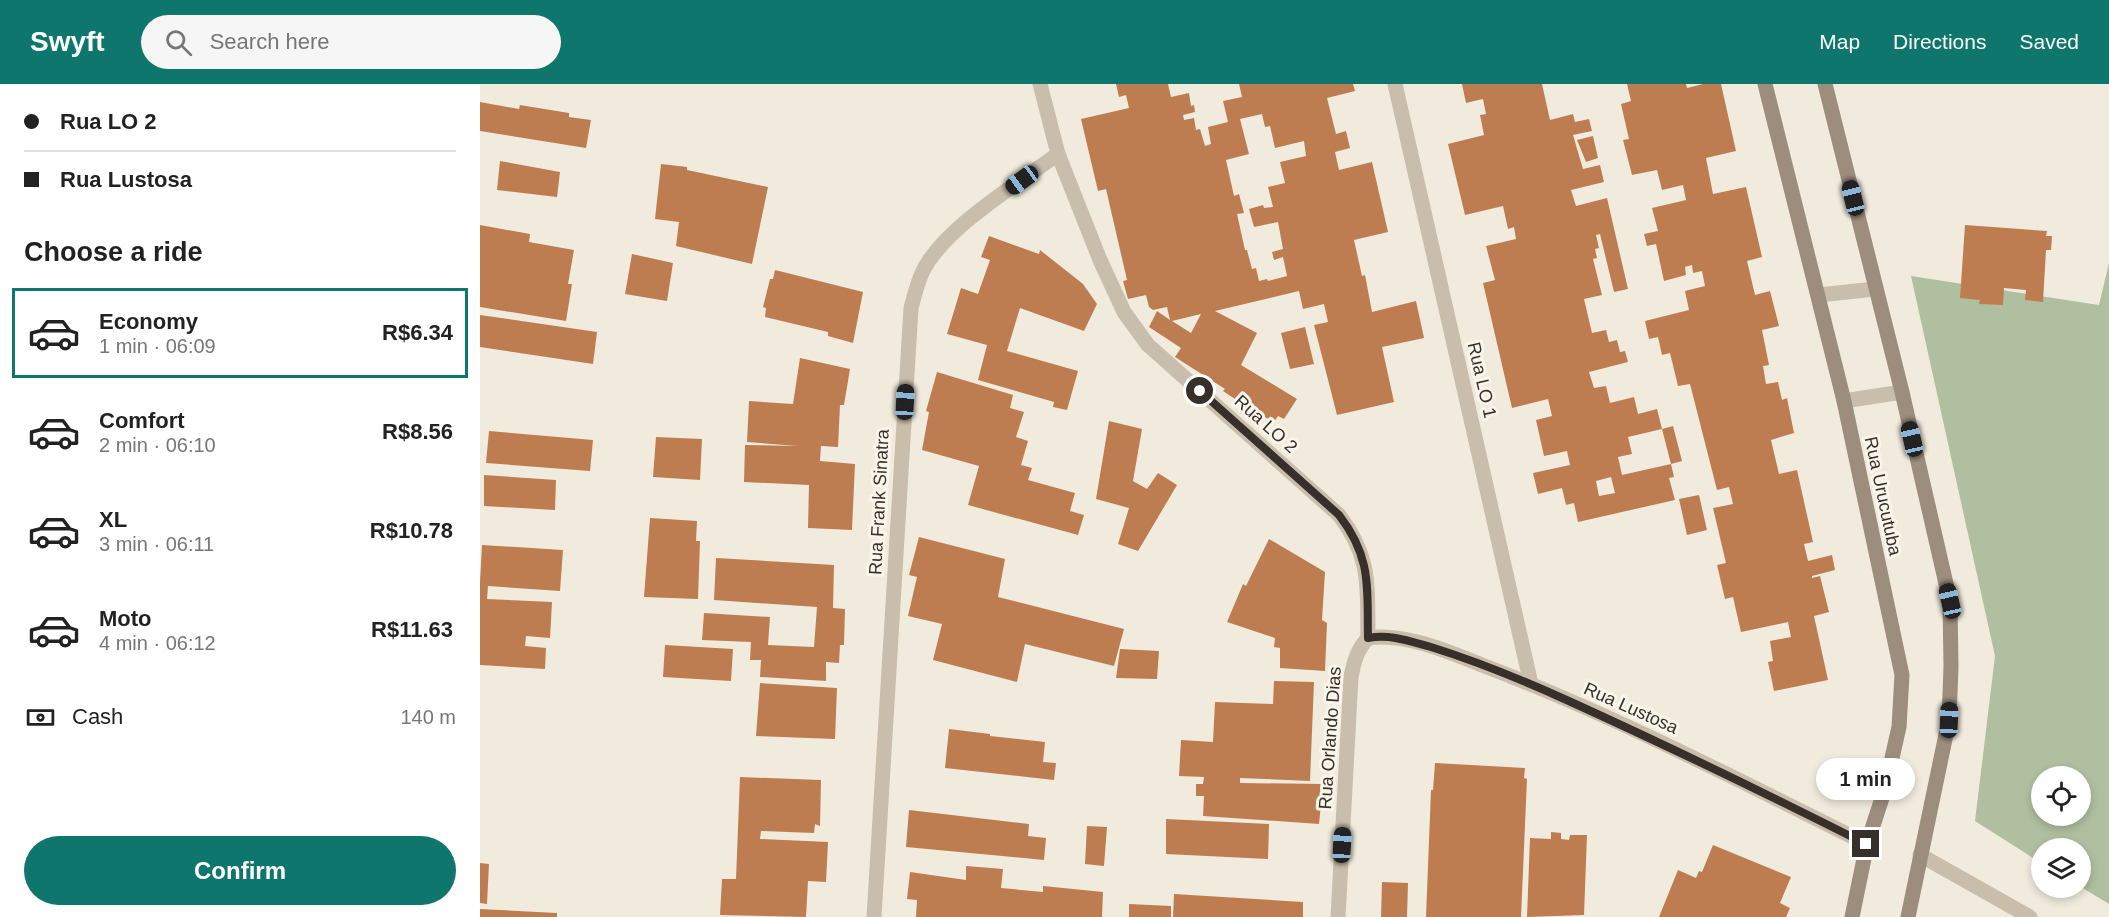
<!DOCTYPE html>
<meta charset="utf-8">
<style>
:root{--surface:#fff;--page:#f6f6f6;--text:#222;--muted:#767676;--line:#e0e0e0;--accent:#0f766e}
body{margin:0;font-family:Helvetica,sans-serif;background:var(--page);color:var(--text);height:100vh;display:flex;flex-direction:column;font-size:22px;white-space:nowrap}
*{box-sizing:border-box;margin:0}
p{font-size:20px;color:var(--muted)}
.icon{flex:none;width:33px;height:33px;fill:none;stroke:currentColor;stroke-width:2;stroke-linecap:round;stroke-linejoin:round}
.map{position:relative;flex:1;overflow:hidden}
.side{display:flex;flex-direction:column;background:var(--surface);width:480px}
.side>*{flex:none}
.banner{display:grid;align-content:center;height:132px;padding:0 24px;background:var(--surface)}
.buttons{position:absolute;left:1551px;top:682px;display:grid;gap:12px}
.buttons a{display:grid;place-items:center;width:60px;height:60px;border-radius:50%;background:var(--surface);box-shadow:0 3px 9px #0003;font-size:30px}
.end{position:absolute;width:27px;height:27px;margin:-14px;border:8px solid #37302a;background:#fff;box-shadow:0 0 0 3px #fff}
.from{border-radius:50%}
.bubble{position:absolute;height:42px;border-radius:21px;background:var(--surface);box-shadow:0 3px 9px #0003;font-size:20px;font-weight:700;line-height:42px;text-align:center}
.car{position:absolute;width:18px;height:36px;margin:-18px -9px;border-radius:8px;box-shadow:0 0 4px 2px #0007;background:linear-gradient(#222 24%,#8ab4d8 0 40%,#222 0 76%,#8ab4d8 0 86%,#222 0)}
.banner b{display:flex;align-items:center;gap:21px;height:57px;font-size:22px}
.banner b+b{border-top:2px solid var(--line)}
.banner i{width:15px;height:15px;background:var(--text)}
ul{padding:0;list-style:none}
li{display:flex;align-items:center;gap:18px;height:90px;margin:0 12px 9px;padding:0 12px;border:3px solid transparent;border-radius:0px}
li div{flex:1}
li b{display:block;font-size:22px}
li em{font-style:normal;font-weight:700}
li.active{border-color:var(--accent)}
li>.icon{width:54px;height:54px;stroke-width:1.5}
h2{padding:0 24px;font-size:27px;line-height:72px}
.pay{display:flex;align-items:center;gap:15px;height:66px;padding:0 24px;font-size:22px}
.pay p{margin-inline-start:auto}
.cta{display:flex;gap:12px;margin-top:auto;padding:12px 24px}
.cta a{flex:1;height:69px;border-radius:36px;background:var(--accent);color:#fff;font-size:24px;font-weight:700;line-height:69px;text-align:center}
header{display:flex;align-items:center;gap:36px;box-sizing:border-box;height:84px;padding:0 30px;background:var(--accent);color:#fff}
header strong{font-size:28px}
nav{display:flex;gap:33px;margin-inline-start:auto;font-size:21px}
.search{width:420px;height:54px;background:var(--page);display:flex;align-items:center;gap:15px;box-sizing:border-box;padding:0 21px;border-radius:33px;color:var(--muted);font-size:22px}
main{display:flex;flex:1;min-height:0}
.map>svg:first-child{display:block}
.green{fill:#afbf9f;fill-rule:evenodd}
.building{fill:#be7d50;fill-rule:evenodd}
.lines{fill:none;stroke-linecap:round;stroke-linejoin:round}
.street{stroke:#c9bdab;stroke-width:15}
.secondary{stroke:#9c8d7c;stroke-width:15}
.route{stroke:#37302a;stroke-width:8}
.labels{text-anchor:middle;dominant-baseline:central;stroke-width:6;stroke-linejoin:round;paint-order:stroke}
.street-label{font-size:18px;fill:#37302a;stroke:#f9f5eb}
</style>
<header>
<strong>Swyft</strong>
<div class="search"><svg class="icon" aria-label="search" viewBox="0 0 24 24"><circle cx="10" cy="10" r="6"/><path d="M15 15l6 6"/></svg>Search here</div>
<nav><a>Map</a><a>Directions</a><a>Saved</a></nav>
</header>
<main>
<section class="side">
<div class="banner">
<b><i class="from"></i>Rua LO 2</b>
<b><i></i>Rua Lustosa</b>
</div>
<h2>Choose a ride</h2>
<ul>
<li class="active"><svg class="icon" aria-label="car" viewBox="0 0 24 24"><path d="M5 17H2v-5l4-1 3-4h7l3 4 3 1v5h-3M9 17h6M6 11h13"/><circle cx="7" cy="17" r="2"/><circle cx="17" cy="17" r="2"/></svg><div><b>Economy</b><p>1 min · 06:09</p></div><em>R$6.34</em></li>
<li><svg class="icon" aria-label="car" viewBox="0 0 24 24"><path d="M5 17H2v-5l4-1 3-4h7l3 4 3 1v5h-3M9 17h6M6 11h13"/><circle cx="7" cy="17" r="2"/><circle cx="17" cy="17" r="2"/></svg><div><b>Comfort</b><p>2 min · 06:10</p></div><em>R$8.56</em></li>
<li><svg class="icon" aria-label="car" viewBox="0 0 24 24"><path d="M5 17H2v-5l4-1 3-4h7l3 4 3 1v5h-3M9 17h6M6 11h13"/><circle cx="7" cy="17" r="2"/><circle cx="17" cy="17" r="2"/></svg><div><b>XL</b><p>3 min · 06:11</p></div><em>R$10.78</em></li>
<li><svg class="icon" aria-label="car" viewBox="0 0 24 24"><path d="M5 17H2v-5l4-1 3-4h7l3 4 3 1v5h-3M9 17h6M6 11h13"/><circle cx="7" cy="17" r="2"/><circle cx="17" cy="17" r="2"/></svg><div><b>Moto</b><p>4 min · 06:12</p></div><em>R$11.63</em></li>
</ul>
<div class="pay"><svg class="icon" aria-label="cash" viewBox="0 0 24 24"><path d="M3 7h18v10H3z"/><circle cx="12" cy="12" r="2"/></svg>Cash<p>140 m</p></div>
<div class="cta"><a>Confirm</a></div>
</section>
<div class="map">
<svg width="1629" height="833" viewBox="0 0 1629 833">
<rect width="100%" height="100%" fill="#f1ebde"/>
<path class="green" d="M 1629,179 L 1629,820 L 1601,803 L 1600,765 L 1562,765 L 1561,779 L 1495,737 L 1515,572 L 1431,192 L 1619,221 ZM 1562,693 L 1600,693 L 1600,732 L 1562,732 Z"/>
<g class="building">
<path d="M 636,0 L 688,0 L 691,13 L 709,9 L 711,22 L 714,21 L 715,28 L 703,31 L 704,36 L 714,34 L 716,46 L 720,45 L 725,62 L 731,60 L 728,43 L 748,38 L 743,17 L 762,13 L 759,0 L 873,0 L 875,7 L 847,14 L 856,50 L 866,47 L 870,64 L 855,68 L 859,86 L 892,78 L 908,148 L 874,156 L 882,192 L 885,191 L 892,228 L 936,217 L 944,254 L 902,263 L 914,318 L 857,331 L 834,241 L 848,238 L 844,220 L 823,225 L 819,207 L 735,227 L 777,249 L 761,281 L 817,315 L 804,335 L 798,332 L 794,338 L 767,323 L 768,321 L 760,315 L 758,317 L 743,307 L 745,305 L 695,273 L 701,264 L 669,243 L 677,227 L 690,236 L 687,223 L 673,226 L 669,223 L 666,211 L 648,215 L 643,197 L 647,196 L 626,105 L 618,107 L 601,35 L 649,24 L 646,11 L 639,13 ZM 782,30 L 785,43 L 790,42 L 795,64 L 824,57 L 826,72 L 800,78 L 805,99 L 788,103 L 793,123 L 784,124 L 783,121 L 769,125 L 774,143 L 798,138 L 803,165 L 792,168 L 794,176 L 803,173 L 807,192 L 788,197 L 787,195 L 779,197 L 776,184 L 772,185 L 767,166 L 765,166 L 757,130 L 764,129 L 759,110 L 754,112 L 746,76 L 769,70 L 760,35 ZM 721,230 L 711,249 L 692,237 Z"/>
<path d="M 982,0 L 1062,0 L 1070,36 L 1093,30 L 1095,38 L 1109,35 L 1112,47 L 1093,51 L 1103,85 L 1120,81 L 1124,98 L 1091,106 L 1096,122 L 1127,114 L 1148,205 L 1134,208 L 1120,150 L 1116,151 L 1119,164 L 1115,165 L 1117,174 L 1113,175 L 1122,211 L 1104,215 L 1112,249 L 1126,246 L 1129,258 L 1137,256 L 1140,268 L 1145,267 L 1148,278 L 1109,288 L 1114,304 L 1126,302 L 1130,319 L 1154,313 L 1158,330 L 1177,325 L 1182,345 L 1148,353 L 1152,370 L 1138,373 L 1142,391 L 1191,380 L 1182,345 L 1193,342 L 1202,377 L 1191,380 L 1194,393 L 1189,394 L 1195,416 L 1098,438 L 1094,419 L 1086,421 L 1082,404 L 1058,410 L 1053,389 L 1090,381 L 1087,367 L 1064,372 L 1056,336 L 1072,332 L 1068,315 L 1032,324 L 1003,199 L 1015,196 L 1006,162 L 1036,155 L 1034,143 L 1028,145 L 1023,122 L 985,131 L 968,60 L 1004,51 L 1000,31 L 1006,30 L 1003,15 L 986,19 ZM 1131,393 L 1135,409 L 1119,412 L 1116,397 Z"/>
<polygon points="1147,0 1206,0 1207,4 1223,0 1241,0 1256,67 1226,74 1233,110 1266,103 1282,173 1267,177 1275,211 1290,207 1299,242 1282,246 1289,281 1283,282 1286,300 1298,298 1302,316 1307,314 1314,349 1291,356 1299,390 1317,386 1333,458 1324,460 1328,477 1352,471 1355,486 1332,492 1332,494 1340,492 1349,528 1334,532 1348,596 1294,607 1288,578 1293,577 1290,557 1311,553 1308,538 1261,548 1253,513 1245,515 1237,481 1246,479 1233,424 1253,420 1249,403 1237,406 1210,300 1198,302 1190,269 1182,271 1178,253 1169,255 1165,237 1209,226 1205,207 1225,202 1222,187 1213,189 1212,181 1205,183 1206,191 1184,197 1176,160 1167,162 1164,150 1178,147 1172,124 1206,116 1203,101 1182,106 1177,86 1152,91 1143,56 1149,55 1141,20 1151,17"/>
<polygon points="0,18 39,25 40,21 89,29 89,33 111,36 106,64 0,47"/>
<polygon points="1113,52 1118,74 1106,78 1097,56"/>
<polygon points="20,77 80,88 77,113 17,106"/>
<polygon points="181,80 207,83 207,86 288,103 272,180 196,162 199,138 175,135"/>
<polygon points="0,141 50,150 49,158 94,166 88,200 92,200 86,237 0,223"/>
<polygon points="1485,141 1567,147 1566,152 1572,152 1571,166 1566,166 1563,218 1545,216 1546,206 1524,204 1523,221 1499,220 1500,216 1480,214"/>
<polygon points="509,152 559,170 560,166 603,200 617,220 604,247 540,224 527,267 598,287 587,326 573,323 574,318 498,296 507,261 467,250 481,204 498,210 510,176 501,173"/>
<polygon points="152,170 193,179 187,217 145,210"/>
<polygon points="295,186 383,208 373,259 348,252 348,248 285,233 286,224 283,223 290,195 293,195"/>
<polygon points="0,231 117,248 113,280 0,263"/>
<polygon points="825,243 834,280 810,285 801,249"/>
<polygon points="320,274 370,285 364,321 360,321 358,363 341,362 340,377 375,380 372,446 328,444 329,401 264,398 265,361 318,362 267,358 269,317 313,320"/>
<polygon points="457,288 533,311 530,324 544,328 536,353 548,357 541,381 552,384 548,396 595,409 590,427 604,431 598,451 488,421 499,382 442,366 449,328 446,327"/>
<polygon points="629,337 662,345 653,397 667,405 678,389 697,401 658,467 638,460 649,424 616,415"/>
<polygon points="9,347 113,356 110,387 6,379"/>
<polygon points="176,353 222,355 220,396 173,393"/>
<polygon points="4,391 76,396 75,426 4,422"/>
<polygon points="1219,411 1227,446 1207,451 1199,415"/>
<polygon points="170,434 217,437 216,457 220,457 218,515 164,513"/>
<polygon points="439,453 525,475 518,513 644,545 634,582 545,560 537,598 453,576 462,540 428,532 437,493 429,491"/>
<polygon points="789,455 845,488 842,536 847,539 845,587 800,584 800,564 794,563 795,554 747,538 763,500 766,502"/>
<polygon points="2,461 83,466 80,507 8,502 7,515 72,518 70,554 46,552 45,562 66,564 65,585 0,581 0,498"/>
<polygon points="236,474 354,481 353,524 365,525 364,561 360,561 359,579 346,578 346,597 280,593 281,576 270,576 271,558 222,556 224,529 290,533 288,561 334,563 337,523 234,516"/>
<polygon points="185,561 253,565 251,597 183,593"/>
<polygon points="640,565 679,567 677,595 636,594"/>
<polygon points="794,597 834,598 830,697 760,694 760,699 843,700 839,740 723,732 724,712 716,712 716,700 723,700 724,693 699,692 701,656 733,658 735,618 793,620"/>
<polygon points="280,599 357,604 355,655 276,652"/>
<polygon points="469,645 510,650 510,652 565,658 563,678 576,679 574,696 465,684"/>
<polygon points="955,679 1045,684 1044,694 1047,695 1041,833 946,833 951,706 953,706"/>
<polygon points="260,693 341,696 340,742 335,740 334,749 281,747 280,755 348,758 346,798 328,797 326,833 240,831 242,795 256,795"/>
<polygon points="429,726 549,740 548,752 566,754 564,776 426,763"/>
<polygon points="686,735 789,740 788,775 686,770"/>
<polygon points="607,742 627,743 624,782 605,780"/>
<polygon points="1071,748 1081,749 1081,755 1089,756 1090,751 1107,751 1104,831 1047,833 1050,754 1071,755"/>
<polygon points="1233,761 1311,793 1300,819 1310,824 1306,833 1179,833 1198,786 1216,794 1219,787 1222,788"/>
<polygon points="0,779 9,780 7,820 0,819"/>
<polygon points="486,782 523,785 521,804 563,808 563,802 623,808 622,833 436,833 437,816 427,815 430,788 486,796"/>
<polygon points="902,798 928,799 927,833 901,833"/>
<polygon points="694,810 823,818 823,833 693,833"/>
<polygon points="649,820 691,822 691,833 649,833"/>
<polygon points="0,825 77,829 77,833 0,833"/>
</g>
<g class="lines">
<g class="street">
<path d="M 560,0 L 578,70 L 620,176 L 644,228 L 668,261 L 859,431 C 892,474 887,503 888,554"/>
<polyline points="915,0 1051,600"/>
<polyline points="1339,211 1395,205"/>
<polyline points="1364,317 1422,308"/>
<path d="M 888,554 C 923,548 970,568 1002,581 C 1134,631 1260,697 1387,760"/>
<polyline points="1440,771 1550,833"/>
<path d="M 394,833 L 431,224 C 434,213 437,200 442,189 C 461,146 540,98 578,70"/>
<path d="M 858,833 L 871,593 C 874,577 877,566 888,554"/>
</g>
<g class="secondary">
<polyline points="1285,0 1364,317 1422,591 1419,643 1405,705 1387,760 1372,833"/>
<polyline points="1345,0 1422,308 1470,517 1471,583 1469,636 1428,833"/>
</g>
</g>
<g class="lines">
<path class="route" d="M 720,307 L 859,431 C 892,474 887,503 888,554 C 911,550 929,557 951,563 C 999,578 1045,597 1091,618 C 1190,663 1289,711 1386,760"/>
</g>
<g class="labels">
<g class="street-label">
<text transform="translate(1002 296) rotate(77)">Rua LO 1</text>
<text transform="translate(786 340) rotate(42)">Rua LO 2</text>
<text transform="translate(1403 412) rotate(78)">Rua Urucutuba</text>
<text transform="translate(399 418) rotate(-87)">Rua Frank Sinatra</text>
<text transform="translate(1151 624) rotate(24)">Rua Lustosa</text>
<text transform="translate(850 654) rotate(-86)">Rua Orlando Dias</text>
</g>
</g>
</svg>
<div class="buttons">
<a><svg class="icon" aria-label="locate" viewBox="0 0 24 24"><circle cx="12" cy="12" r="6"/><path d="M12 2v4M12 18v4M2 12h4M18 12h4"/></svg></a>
<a><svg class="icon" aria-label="layers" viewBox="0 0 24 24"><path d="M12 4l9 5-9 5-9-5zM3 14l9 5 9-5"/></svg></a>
</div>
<i class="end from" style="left:720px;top:307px"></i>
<i class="end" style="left:1386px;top:760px"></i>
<div class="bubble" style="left:1336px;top:674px;width:99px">1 min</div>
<i class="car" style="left:542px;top:96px;rotate:234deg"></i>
<i class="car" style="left:1373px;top:114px;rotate:346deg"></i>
<i class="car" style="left:425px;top:318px;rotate:3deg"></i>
<i class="car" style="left:1432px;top:355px;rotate:347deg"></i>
<i class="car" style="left:1470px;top:517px;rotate:347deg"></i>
<i class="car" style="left:1469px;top:636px;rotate:2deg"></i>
<i class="car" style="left:862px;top:761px;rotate:3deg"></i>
</div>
</main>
